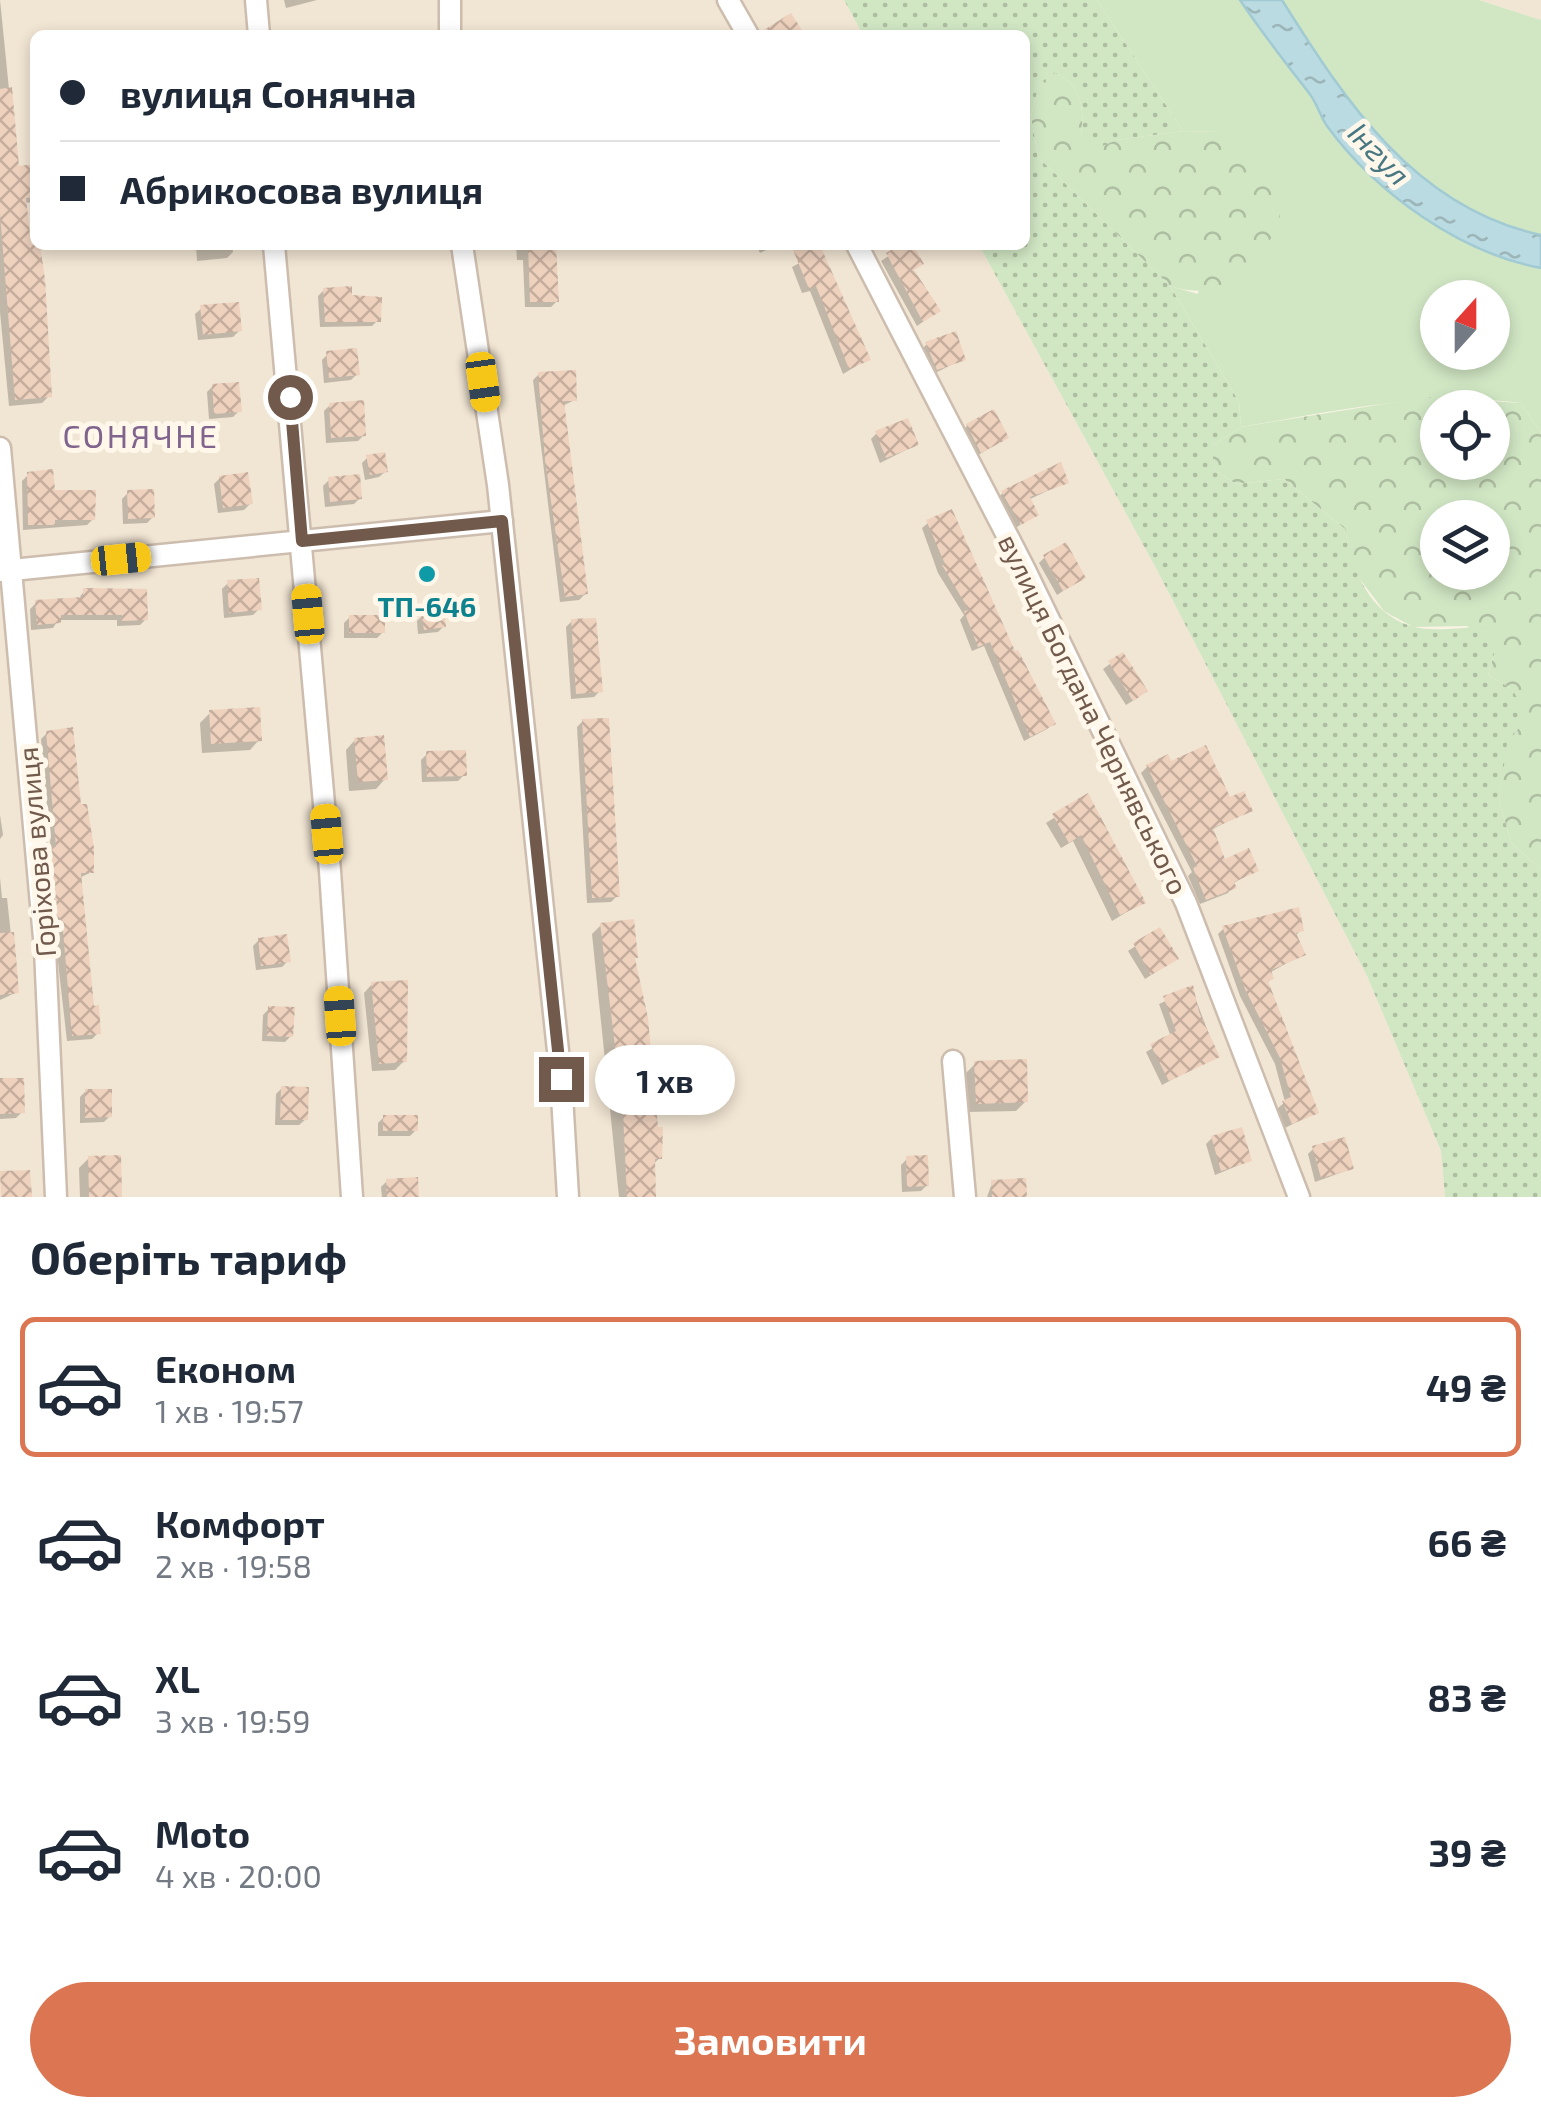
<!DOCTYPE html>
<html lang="uk">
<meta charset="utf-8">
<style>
:root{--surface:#fff;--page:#f2f2f3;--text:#1f2937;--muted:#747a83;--line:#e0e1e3;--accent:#dc7552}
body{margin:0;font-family:"Exo 2",sans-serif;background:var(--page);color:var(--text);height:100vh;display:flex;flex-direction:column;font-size:38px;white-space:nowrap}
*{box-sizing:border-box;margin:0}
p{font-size:32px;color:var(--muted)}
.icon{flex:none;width:55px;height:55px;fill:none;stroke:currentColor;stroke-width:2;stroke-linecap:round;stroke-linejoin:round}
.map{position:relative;height:1197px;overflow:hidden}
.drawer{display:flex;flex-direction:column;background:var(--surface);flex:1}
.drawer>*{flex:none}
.guide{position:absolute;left:30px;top:30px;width:1000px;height:220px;border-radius:15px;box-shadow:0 5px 15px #0003;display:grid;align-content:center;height:220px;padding:0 30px;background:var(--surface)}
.needle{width:65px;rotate:21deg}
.buttons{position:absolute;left:1420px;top:280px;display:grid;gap:20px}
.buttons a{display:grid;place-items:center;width:90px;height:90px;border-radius:50%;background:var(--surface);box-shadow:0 5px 15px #0003;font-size:50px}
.end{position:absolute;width:45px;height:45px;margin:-22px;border:12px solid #715a4c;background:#fff;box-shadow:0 0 0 5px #fff}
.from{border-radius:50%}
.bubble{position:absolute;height:70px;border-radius:35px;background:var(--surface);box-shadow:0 5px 15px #0003;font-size:32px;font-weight:700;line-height:70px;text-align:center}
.car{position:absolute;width:30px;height:60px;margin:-30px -15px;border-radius:12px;box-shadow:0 0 8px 2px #0007;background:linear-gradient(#f5c518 24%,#345 0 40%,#f5c518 0 76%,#345 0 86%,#f5c518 0)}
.guide b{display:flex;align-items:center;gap:35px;height:95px;font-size:38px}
.guide b+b{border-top:2px solid var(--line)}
.guide i{width:25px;height:25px;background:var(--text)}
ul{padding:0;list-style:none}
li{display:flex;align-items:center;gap:30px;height:140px;margin:0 20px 15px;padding:0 10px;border:5px solid transparent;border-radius:15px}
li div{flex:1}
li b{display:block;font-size:38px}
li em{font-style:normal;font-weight:700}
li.on{border-color:var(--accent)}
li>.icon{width:90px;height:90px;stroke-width:1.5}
h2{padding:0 30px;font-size:45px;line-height:120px}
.button{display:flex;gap:20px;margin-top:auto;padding:20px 30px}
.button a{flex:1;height:115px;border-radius:60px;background:var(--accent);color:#fff;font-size:40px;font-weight:700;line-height:115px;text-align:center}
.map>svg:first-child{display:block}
.residential{fill:#f1e5d3}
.grass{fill:#d1e7c4;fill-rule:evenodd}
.forest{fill:url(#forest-crowns);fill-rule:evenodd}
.garden{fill:url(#garden-dots)}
.water{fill:url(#water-ripples);stroke:#a1cad3;stroke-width:2.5}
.shadow{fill:#0003}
.building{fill:url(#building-cross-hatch)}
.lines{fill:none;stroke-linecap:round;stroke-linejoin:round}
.minor-casing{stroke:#cdbdae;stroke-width:25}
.minor{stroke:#fff;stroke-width:20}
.route{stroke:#715a4c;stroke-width:12}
.culture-dot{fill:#0f9aa8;stroke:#fef7ea;stroke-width:4}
.labels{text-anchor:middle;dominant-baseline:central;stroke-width:10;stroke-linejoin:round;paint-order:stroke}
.culture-label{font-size:28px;font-weight:bold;fill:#0d838f;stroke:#fef7ea}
.street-label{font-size:28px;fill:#715a4c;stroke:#fef7ea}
.water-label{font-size:30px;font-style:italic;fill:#477783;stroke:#fef7ea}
.quarter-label{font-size:32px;letter-spacing:2.5px;fill:#81648d;stroke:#fef7ea}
</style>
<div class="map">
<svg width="1541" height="1197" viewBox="0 0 1541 1197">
<defs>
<pattern id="forest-crowns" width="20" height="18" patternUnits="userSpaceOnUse" patternTransform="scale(2.5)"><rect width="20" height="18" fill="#d1e7c4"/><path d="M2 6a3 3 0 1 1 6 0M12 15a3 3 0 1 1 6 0" fill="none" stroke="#aebea1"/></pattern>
<pattern id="garden-dots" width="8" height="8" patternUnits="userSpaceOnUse" patternTransform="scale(2.5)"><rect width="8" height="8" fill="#d1e7c4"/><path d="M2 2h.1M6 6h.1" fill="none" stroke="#aebea1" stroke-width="1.8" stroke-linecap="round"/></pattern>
<pattern id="water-ripples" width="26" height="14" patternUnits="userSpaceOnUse" patternTransform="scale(2.5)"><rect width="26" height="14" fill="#badbe2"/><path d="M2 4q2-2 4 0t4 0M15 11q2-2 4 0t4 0" fill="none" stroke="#9cb5b9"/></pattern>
<pattern id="building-cross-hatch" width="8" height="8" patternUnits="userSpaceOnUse" patternTransform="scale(2.5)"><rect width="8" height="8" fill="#eed2be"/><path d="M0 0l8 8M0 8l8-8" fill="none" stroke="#c5ad9d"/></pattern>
</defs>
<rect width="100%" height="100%" fill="#faf3e4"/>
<g class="residential">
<polygon points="0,0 844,0 863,35 35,35 35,245 979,245 1157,570 1367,976 1441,1151 1445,1197 0,1197"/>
<polygon points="1479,0 1541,0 1541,20"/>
</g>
<g class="grass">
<path d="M 1097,0 L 1240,0 C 1262,33 1285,62 1309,93 C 1317,103 1320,116 1327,126 C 1376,193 1460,253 1541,268 L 1541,433 L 1521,403 C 1427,390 1334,411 1241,427 L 1239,402 L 1170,286 L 1198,294 L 1219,132 L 1183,131 ZM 1438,298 L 1492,298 L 1492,352 L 1438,352 Z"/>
<path d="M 1282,0 L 1479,0 L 1541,20 L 1541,235 C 1415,208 1346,102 1282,0 Z"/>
</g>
<g class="forest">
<path d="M 1055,73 C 1081,85 1085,108 1081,134 L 1117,140 L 1183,131 L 1219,132 L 1274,183 L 1281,224 C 1249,269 1231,304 1170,286 L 1038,157 L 1031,117 L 1039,82 Z"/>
<path d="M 1427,397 L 1521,403 L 1541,433 L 1541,869 L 1512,844 L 1499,802 L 1512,689 L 1488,675 L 1495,651 L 1467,626 L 1413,627 L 1384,611 L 1353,570 L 1345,529 L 1284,479 L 1236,484 L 1213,469 L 1213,445 L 1241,427 ZM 1438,408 L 1492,408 L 1492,462 L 1438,462 ZM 1438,518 L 1492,518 L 1492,572 L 1438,572 Z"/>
</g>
<path class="garden" d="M 844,0 L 1097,0 L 1183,131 L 1117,140 L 1095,149 L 1081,134 C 1085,108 1081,85 1055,73 L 1039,83 L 1031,117 L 1038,157 L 1170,286 L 1239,402 L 1241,427 L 1213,445 L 1213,469 L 1236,484 L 1284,479 L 1345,529 C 1352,568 1368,613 1411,626 C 1433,633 1466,626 1489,627 L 1495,651 L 1488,675 L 1512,689 L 1528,717 L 1507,743 L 1499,802 L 1512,844 L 1541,869 L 1541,1197 L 1445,1197 L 1441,1151 L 1367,976 L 1157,570 L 979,245 L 1025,245 L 1025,35 L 863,35 Z"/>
<path class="water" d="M 1240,0 L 1282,0 C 1346,102 1415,208 1541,235 L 1541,268 C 1460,253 1376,193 1327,126 C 1320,116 1317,103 1309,93 C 1285,62 1262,33 1240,0 Z"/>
<g class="shadow">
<polygon points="0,0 17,169 35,166 35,202 24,203 49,396 42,403 9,406 0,312"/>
<polygon points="284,0 317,0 286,8"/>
<polygon points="196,245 232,245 233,252 227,258 197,261"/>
<polygon points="516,245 554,245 557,301 551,307 525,307 523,260 517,260"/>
<polygon points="756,245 777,245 760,253"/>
<polygon points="905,245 910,245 921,264 912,271 938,311 917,326 881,261"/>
<polygon points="820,252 868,359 843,374 810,291 802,293 792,267"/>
<polygon points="324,290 350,297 378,320 372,326 320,327 318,296"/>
<polygon points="202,308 239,331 233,337 198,340 195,314"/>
<polygon points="927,344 963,359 931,375 921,350"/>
<polygon points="328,354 357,374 351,380 324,383 322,360"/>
<polygon points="539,374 575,400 562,406 585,594 579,600 560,602 533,380"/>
<polygon points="213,386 239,411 233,417 209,419 207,392"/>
<polygon points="330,405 364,435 358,441 326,443 324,411"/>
<polygon points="967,426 1006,438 975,457 961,432"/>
<polygon points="877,433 916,445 880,463 871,439"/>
<polygon points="368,457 386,471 379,477 365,480 362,463"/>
<polygon points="28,475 53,492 93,519 87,525 23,530 22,481"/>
<polygon points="220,478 250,504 244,510 218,513 214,484"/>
<polygon points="329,480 360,498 354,504 325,507 323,486"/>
<polygon points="1066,482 1028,500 1036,514 1014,529 997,498 1003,493"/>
<polygon points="128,493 153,517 147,523 123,524 122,499"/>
<polygon points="928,523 1013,655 1053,723 1047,729 1024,741 984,646 972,651 960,620 964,615 938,573 922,528"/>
<polygon points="1045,557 1083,578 1057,595 1039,563"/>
<polygon points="228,583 259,609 253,615 224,618 222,589"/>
<polygon points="84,591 146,619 140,625 117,626 117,620 58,620 53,628 31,630 30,609 36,603 78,600"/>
<polygon points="423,615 444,626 438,632 418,634 417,621"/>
<polygon points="350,617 383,632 377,638 344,638 344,623"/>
<polygon points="572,621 600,691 594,697 571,699 566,627"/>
<polygon points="1122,655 1139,697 1126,705 1103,669"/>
<polygon points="210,713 259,740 250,750 202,753 200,723"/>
<polygon points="583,721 617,896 611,902 587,903 577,727"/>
<polygon points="47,733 79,807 92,872 79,878 92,1008 98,1033 92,1039 67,1041 46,856 51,851 41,739"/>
<polygon points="355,740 385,779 376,789 349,791 346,750"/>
<polygon points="427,754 464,775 458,781 422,782 421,760"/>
<polygon points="1170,764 1250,810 1211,830 1224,863 1256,870 1232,884 1228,893 1200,904 1188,876 1192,872 1141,773 1147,767"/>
<polygon points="1087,797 1143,902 1112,921 1073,841 1061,848 1046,823"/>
<polygon points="0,815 3,835 0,839"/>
<polygon points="0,878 2,898 7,898 17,992 0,1000"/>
<polygon points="601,925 633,960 660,1158 652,1165 653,1197 619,1197 592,934"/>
<polygon points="1224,928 1301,930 1295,936 1303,954 1269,973 1272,978 1266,984 1316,1112 1285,1128 1277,1109 1285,1102 1275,1064 1240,996 1218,934"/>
<polygon points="1159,931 1176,959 1145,979 1128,951"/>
<polygon points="259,940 288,961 282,967 256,970 253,946"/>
<polygon points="372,984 404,1061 395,1070 372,1071 364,993"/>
<polygon points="1192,989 1217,1056 1162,1085 1146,1052 1171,1037 1159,1004"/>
<polygon points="269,1009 291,1036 285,1042 262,1041 263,1015"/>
<polygon points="975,1064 1026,1101 1016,1111 967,1112 965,1074"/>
<polygon points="0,1081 22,1112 16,1118 0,1119"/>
<polygon points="282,1088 306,1119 299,1125 275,1125 276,1094"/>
<polygon points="86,1091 110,1116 104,1122 80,1123 80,1097"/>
<polygon points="384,1117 416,1130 410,1136 378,1136 378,1123"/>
<polygon points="1212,1138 1249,1161 1215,1175 1206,1144"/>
<polygon points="1314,1148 1351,1169 1315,1182 1308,1154"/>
<polygon points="89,1158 120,1197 80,1197 79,1168"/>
<polygon points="907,1159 927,1185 921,1191 902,1192 901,1165"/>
<polygon points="387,1181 416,1197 382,1197 381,1187"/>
<polygon points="992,1183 1025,1197 987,1197"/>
</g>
<g class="building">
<polygon points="791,13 805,35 762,35 761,32"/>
<polygon points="12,87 19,166 35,164 35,197 26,198 31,244 40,245 45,279 52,397 15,400 0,213 0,89"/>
<polygon points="528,245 556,245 559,302 530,302"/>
<polygon points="791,245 820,245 871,360 849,369 816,286 809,289"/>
<polygon points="900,245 913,245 924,264 914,270 941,311 923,322 886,253"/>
<polygon points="352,286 352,295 382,297 381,322 325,322 323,288"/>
<polygon points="239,302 242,331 203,335 200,305"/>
<polygon points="956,331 966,360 937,370 925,342"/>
<polygon points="357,348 360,375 329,378 326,351"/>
<polygon points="576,370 577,401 564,401 588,594 565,597 545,460 538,372"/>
<polygon points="239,382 242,412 214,414 212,384"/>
<polygon points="364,400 366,436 331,438 329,403"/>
<polygon points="994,409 1009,438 981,453 966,424"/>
<polygon points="908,418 919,445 886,458 875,431"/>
<polygon points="385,452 388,472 370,475 366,455"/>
<polygon points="1061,462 1069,483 1030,497 1039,515 1021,525 1001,491"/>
<polygon points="53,469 55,490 96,490 95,520 55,520 55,525 28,525 27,472"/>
<polygon points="248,472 253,504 223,508 219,476"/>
<polygon points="360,474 362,499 330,502 328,477"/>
<polygon points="154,489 155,518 128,519 127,490"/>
<polygon points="952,509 1015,651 1018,650 1056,724 1030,737 990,642 978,647 964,611 969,610 942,565 945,564 926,520"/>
<polygon points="1066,542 1086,578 1063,591 1043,555"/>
<polygon points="259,578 262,610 229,613 227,580"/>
<polygon points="83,588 147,589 148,620 122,621 122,615 61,615 61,623 37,625 35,600 83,597"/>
<polygon points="444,610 446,627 424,630 421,613"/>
<rect x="349" y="615" width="36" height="18"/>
<polygon points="596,618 603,692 576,694 571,619"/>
<polygon points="1123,652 1148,691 1133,701 1108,661"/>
<polygon points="260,707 262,741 211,744 209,710"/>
<polygon points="609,718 620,897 592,898 582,719"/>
<polygon points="73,727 81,804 87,804 94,848 94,873 81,873 94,1006 99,1005 101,1034 72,1036 62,919 57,919 51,864 51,847 56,847 46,731"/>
<polygon points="384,735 388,780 358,782 354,738"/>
<polygon points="1206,745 1230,797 1244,791 1253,811 1213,828 1225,859 1249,848 1259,871 1234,882 1237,888 1206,900 1193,868 1197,866 1146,765 1168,754 1171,761"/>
<polygon points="466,750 467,776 427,777 426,751"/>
<polygon points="1088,793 1146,903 1120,915 1081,835 1069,843 1052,814"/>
<polygon points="1299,907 1304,931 1296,933 1306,955 1271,970 1274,979 1268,981 1319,1113 1292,1124 1282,1101 1291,1097 1280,1058 1245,989 1222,926"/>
<polygon points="634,919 638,958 635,958 648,1018 658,1127 663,1127 662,1159 655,1159 656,1197 627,1197 623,1112 600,923"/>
<polygon points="1160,927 1179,959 1151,975 1133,943"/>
<polygon points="14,932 19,993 0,995 0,933"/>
<polygon points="287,934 291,962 261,966 258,938"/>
<polygon points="408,980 407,1062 379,1064 371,982"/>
<polygon points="1193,985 1199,1012 1220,1057 1169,1081 1150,1044 1176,1031 1163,996"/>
<polygon points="268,1006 295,1007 293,1037 267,1036"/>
<polygon points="1027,1059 1028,1102 976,1104 974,1061"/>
<polygon points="0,1078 24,1078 25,1113 0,1114"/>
<polygon points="281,1086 309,1087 308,1120 280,1120"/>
<polygon points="85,1089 112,1089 112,1117 85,1118"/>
<rect x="383" y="1115" width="35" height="16"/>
<polygon points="1242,1127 1252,1161 1221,1171 1211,1136"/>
<polygon points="1345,1137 1354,1169 1321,1178 1312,1146"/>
<polygon points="121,1155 122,1197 89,1197 88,1156"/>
<polygon points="928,1155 929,1186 907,1187 906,1156"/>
<polygon points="30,1170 32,1197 1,1197 0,1171"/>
<polygon points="418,1177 419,1197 387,1197 386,1179"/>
<polygon points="1026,1178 1027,1197 992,1197 991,1180"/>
</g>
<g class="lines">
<defs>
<g id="minor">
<polyline points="256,0 259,35"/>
<polyline points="450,0 450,35"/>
<polyline points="728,0 748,35"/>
<polyline points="274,245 330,871 352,1197"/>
<polyline points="462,245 498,485 561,1079 568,1197"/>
<polyline points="857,245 1025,570 1186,903 1299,1197"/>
<polyline points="0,448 45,949 56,1197"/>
<polyline points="2,571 502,521"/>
<polyline points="953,1061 965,1197"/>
</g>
</defs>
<use href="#minor" class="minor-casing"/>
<use href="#minor" class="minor"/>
</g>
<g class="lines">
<polyline class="route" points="290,397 302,541 502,521 561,1079"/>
</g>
<circle class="culture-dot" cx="427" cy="574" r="10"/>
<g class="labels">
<g class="culture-label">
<text x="427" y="606">ТП-646</text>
</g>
<g class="street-label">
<text transform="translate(1094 714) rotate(64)">вулиця Богдана Чернявського</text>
<text transform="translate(36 852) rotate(-95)">Горіхова вулиця</text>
</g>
<g class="water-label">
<text transform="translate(1380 153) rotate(46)">Інгул</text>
</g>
<g class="quarter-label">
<text x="141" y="435">СОНЯЧНЕ</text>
</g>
</g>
</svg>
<div class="buttons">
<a><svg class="needle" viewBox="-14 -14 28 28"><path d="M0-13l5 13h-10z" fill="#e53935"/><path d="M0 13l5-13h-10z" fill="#747a83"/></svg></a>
<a><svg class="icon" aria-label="locate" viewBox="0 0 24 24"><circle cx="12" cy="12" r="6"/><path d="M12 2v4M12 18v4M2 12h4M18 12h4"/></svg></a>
<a><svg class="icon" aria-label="layers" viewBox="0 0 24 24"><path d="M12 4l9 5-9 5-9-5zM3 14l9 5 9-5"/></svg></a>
</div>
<i class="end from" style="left:290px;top:397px"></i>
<i class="end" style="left:561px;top:1079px"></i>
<div class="bubble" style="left:595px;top:1045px;width:140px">1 хв</div>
<i class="car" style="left:483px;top:382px;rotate:172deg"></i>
<i class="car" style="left:121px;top:559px;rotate:84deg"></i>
<i class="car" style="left:308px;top:614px;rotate:355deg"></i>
<i class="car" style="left:327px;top:834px;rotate:355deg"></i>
<i class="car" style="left:340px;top:1016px;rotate:356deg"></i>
<div class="guide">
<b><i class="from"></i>вулиця Сонячна</b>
<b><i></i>Абрикосова вулиця</b>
</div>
</div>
<section class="drawer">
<h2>Оберіть тариф</h2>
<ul>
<li class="on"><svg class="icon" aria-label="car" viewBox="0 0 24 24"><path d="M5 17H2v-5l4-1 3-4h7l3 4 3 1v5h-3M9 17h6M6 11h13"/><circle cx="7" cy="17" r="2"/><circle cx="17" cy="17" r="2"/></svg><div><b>Економ</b><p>1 хв · 19:57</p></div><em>49 ₴</em></li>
<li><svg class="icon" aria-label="car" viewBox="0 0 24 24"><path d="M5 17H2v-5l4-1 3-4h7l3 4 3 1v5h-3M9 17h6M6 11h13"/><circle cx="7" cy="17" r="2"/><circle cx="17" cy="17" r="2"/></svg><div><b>Комфорт</b><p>2 хв · 19:58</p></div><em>66 ₴</em></li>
<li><svg class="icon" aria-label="car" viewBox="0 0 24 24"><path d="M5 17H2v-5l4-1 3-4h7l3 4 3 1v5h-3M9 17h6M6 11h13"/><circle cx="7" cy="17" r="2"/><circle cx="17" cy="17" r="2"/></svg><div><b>XL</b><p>3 хв · 19:59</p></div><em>83 ₴</em></li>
<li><svg class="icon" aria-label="car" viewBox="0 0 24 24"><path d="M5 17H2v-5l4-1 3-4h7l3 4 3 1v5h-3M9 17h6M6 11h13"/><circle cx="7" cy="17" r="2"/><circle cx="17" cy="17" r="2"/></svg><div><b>Moto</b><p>4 хв · 20:00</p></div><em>39 ₴</em></li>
</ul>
<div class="button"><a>Замовити</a></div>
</section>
